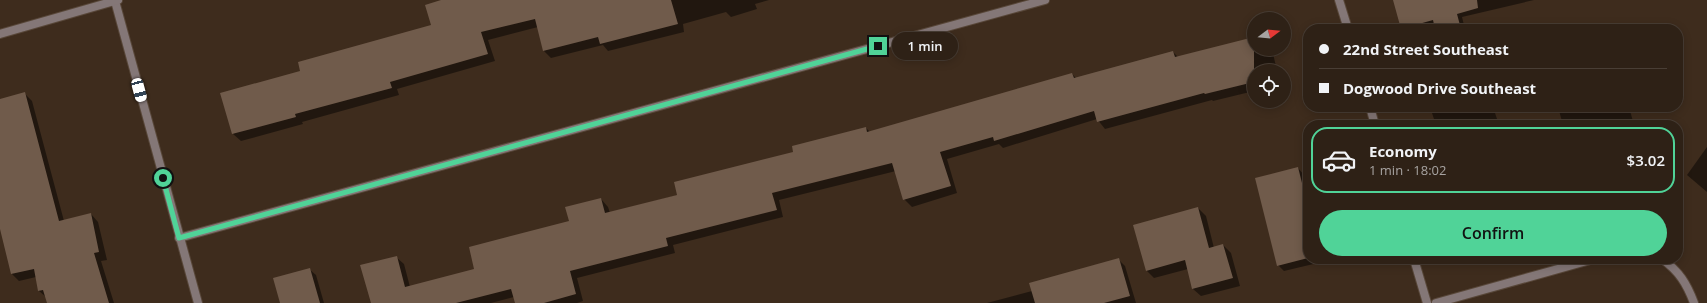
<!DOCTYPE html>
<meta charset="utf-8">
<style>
:root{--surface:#2e2116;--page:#3a2e23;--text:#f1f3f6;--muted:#a7a3a1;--line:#493e35;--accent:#50d398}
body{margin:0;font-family:"Open Sans",sans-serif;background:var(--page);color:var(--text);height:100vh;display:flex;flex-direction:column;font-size:15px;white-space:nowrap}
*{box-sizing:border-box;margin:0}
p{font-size:13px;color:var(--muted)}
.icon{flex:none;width:22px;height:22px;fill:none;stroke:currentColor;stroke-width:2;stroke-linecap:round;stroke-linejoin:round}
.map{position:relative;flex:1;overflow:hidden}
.details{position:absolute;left:1303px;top:120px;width:380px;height:144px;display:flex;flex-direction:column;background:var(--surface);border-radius:16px;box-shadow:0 2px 10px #0003,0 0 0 1px var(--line)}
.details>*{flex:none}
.guide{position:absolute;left:1303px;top:24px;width:380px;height:88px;border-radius:16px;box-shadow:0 2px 10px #0003,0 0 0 1px var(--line);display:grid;align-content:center;height:88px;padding:0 16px;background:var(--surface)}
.needle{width:26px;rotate:74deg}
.controls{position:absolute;left:1247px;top:12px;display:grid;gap:8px}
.controls a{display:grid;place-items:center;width:44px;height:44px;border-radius:50%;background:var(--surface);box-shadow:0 2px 10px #0003,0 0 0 1px var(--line);font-size:20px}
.end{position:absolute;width:18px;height:18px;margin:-9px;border:5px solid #50d398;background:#111;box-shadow:0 0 0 2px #111}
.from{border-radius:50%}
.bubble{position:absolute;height:28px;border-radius:14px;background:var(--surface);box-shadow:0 2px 10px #0003,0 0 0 1px var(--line);font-size:13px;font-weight:600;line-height:28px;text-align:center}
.car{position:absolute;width:12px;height:24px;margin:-12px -6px;border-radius:5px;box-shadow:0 0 3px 1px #0007;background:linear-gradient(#fff 24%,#345 0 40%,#fff 0 76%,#345 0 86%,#fff 0)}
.guide b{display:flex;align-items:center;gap:14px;height:38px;font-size:15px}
.guide b+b{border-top:1px solid var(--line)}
.guide i{width:10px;height:10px;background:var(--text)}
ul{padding:7px 0 0;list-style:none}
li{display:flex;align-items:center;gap:12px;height:66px;margin:0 8px 6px;padding:0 8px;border:2px solid transparent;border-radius:16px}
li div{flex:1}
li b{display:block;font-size:15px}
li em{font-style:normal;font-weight:600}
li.active{border-color:var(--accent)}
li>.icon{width:36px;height:36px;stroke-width:1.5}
.cta{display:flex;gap:8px;margin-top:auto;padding:8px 16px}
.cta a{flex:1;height:46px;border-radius:24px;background:var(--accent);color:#111;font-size:16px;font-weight:600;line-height:46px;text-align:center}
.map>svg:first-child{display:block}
.shadow{fill:#0007}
.building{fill:#705b4b}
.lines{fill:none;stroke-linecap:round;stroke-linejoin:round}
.minor-casing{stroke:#584739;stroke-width:10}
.minor{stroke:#847777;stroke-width:8}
.route{stroke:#50d398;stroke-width:5}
</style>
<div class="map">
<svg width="1707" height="303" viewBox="0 0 1707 303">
<rect width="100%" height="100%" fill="#3e2c1d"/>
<g class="shadow">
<polygon points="445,0 769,0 755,4 757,9 731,17 726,12 683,24 684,32 608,51 603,45 551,58 544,51 538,27 488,40 495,61 397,89 399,95 302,122 303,124 241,141 233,134 301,71 432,26"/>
<polygon points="1394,0 1534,0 1462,17 1465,29 1403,29"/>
<polygon points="1254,38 1254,49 1272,49 1277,71 1254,71 1254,91 1213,101 1212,100 1105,129 1097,119 1003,148 999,144 947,159 957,193 912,207 904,199 896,171 779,200 783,217 673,245 675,253 577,278 583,301 577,303 516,303 514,297 491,303 372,303 396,257 404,264 410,287 476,270 570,221 601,199 608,207 610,213 678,195 866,128 870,132 1072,74 1077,79 1173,52 1178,57"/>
<polygon points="24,93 32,101 64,221 91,214 98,222 107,260 101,261 114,303 48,303 46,297 39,291 36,277 19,281 12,274 0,225 0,100"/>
<polygon points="1430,107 1493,107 1499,125 1436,125"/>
<polygon points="1558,107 1629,107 1634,125 1563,125"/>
<polygon points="1707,147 1707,192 1687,175"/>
<polygon points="1298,168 1304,175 1308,191 1308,259 1325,259 1326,261 1284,271 1278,265"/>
<polygon points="1198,208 1206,216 1214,248 1223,245 1231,253 1240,286 1201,296 1193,289 1188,269 1154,278 1146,270"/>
<polygon points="1118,259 1125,266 1136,303 987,303 1032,291"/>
<polygon points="309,269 316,275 324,303 281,303"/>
</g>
<g class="building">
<polygon points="441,0 671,0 678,24 600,44 598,37 543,51 535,19 481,32 488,54 390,82 392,88 295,114 296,117 232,134 220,93 300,71 298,62 431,25 425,5"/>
<polygon points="1393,0 1477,0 1478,8 1457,14 1461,29 1435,29 1433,20 1401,29"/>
<polygon points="1254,37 1254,82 1205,94 1204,93 1097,122 1094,111 994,141 993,137 940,152 951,186 903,200 892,163 772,193 777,210 666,238 668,246 570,271 576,294 544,303 515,303 511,289 456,303 371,303 360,265 397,256 405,287 474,269 469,247 569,221 565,207 601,198 605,213 677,195 674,182 793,152 792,146 866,127 867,132 1072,73 1074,78 1173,51 1175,57"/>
<polygon points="25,92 59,221 91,213 99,252 94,253 109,303 47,303 43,290 38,291 34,269 11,274 0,229 0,99"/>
<polygon points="1298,167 1308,207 1308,258 1277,266 1255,178"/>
<polygon points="1198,207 1209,248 1223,244 1233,278 1192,289 1185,260 1146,271 1133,225"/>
<polygon points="1119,258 1130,296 1104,303 1035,303 1029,283"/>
<polygon points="310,268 320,303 280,303 273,278"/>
</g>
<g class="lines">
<defs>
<g id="minor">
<polyline points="1339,0 1348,29"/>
<polyline points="115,1 198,303"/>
<polyline points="0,34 118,0"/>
<polyline points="1370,107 1375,125"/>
<polyline points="179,238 1045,0"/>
<polyline points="1414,259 1427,303"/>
<path d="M 1662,259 C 1679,271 1687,284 1694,303"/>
<polyline points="1436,303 1594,259"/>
</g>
</defs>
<use href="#minor" class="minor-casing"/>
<use href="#minor" class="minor"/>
</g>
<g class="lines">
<polyline class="route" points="163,178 179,238 878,46"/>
</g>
</svg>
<div class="controls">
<a><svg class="needle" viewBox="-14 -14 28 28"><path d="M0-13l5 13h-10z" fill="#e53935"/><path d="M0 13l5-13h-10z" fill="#a7a3a1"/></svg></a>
<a><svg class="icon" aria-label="locate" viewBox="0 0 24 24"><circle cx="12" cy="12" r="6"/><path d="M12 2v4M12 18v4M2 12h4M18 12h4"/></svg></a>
</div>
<i class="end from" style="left:163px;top:178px"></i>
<i class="end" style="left:878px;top:46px"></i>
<div class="bubble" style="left:892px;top:32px;width:66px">1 min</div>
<i class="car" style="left:139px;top:90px;rotate:165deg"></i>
<div class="guide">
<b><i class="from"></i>22nd Street Southeast</b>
<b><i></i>Dogwood Drive Southeast</b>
</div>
<section class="details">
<ul>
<li class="active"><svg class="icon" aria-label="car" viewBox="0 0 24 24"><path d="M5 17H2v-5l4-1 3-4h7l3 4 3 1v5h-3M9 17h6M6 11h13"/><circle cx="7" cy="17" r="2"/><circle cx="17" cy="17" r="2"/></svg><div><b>Economy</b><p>1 min · 18:02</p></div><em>$3.02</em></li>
</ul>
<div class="cta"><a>Confirm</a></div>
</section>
</div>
